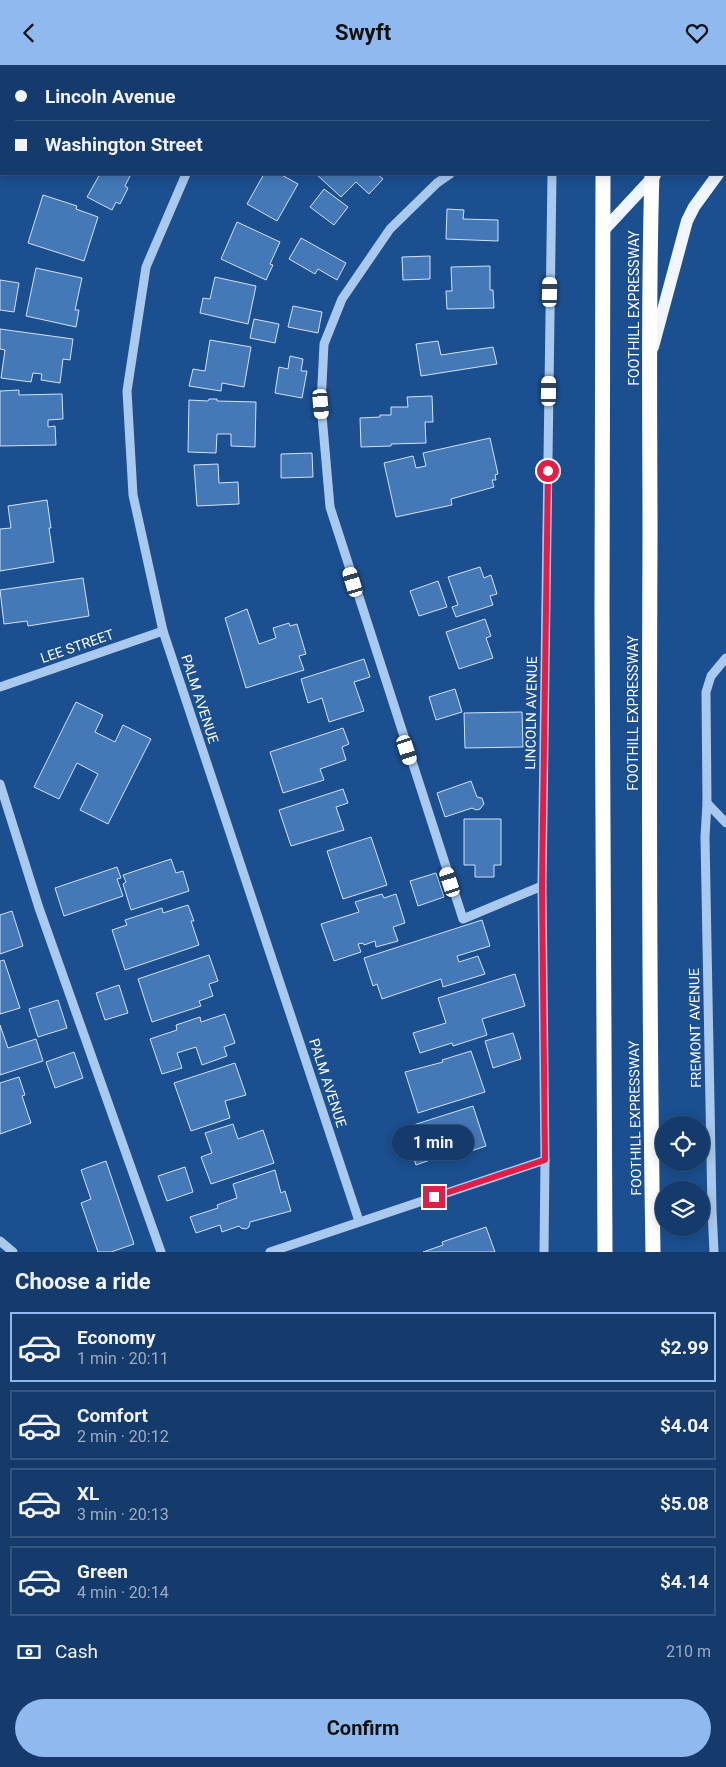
<!DOCTYPE html>
<meta charset="utf-8">
<style>
:root{--surface:#143b6b;--page:#214673;--text:#f1f3f6;--muted:#9dadc1;--line:#33557e;--accent:#90b9f0}
body{margin:0;font-family:Roboto,sans-serif;background:var(--page);color:var(--text);height:100vh;display:flex;flex-direction:column;font-size:19px;white-space:nowrap}
*{box-sizing:border-box;margin:0}
p{font-size:16px;color:var(--muted)}
.icon{flex:none;width:28px;height:28px;fill:none;stroke:currentColor;stroke-width:2;stroke-linecap:round;stroke-linejoin:round}
.map{position:relative;height:1187px;overflow:hidden}
.drawer{display:flex;flex-direction:column;background:var(--surface);flex:1}
.drawer>*{flex:none}
.guide{position:absolute;left:0px;top:0px;width:726px;height:110px;box-shadow:0 2px 12px #0003,0 0 0 1px var(--line);display:grid;align-content:center;height:110px;padding:0 15px;background:var(--surface)}
.controls{position:absolute;left:655px;top:1051px;display:grid;gap:10px}
.controls a{display:grid;place-items:center;width:55px;height:55px;border-radius:50%;background:var(--surface);box-shadow:0 2px 12px #0003,0 0 0 1px var(--line);font-size:25px}
.end{position:absolute;width:22px;height:22px;margin:-11px;border:6px solid #e11d48;background:#fff;box-shadow:0 0 0 2px #fff}
.from{border-radius:50%}
.bubble{position:absolute;height:35px;border-radius:18px;background:var(--surface);box-shadow:0 2px 12px #0003,0 0 0 1px var(--line);font-size:16px;font-weight:700;line-height:35px;text-align:center}
.car{position:absolute;width:15px;height:30px;margin:-15px -8px;border-radius:6px;box-shadow:0 0 4px 1px #0007;background:linear-gradient(#fff 24%,#345 0 40%,#fff 0 76%,#345 0 86%,#fff 0)}
.guide b{display:flex;align-items:center;gap:18px;height:48px;font-size:19px}
.guide b+b{border-top:1px solid var(--line)}
.guide i{width:12px;height:12px;background:var(--text)}
ul{padding:0;list-style:none}
li{display:flex;align-items:center;gap:15px;height:70px;margin:0 10px 8px;padding:0 5px;border:2px solid var(--line);border-radius:0px}
li div{flex:1}
li b{display:block;font-size:19px}
li em{font-style:normal;font-weight:700}
li.selected{border-color:var(--accent)}
li>.icon{width:45px;height:45px;stroke-width:1.5}
h2{padding:0 15px;font-size:22px;line-height:60px}
.pay{display:flex;align-items:center;gap:12px;height:55px;padding:0 15px;font-size:19px}
.pay p{margin-inline-start:auto}
.action{display:flex;gap:10px;margin-top:auto;padding:10px 15px}
.action a{flex:1;height:58px;border-radius:30px;background:var(--accent);color:#111;font-size:20px;font-weight:700;line-height:58px;text-align:center}
header{display:flex;justify-content:space-between;align-items:center;height:65px;padding:0 15px;background:var(--accent);color:#111;font-size:22px;font-weight:700}
.map>svg:first-child{display:block}
.building{fill:#4478b7;stroke:#cfe3fa}
.lines{fill:none;stroke-linecap:round;stroke-linejoin:round}
.minor{stroke:#a9c9ee;stroke-width:9}
.major{stroke:#f0f6ff;stroke-width:12}
.highway{stroke:#fff;stroke-width:15}
.route{stroke:#e11d48;stroke-width:6}
.labels{text-anchor:middle;dominant-baseline:central;stroke-width:4;stroke-linejoin:round;paint-order:stroke}
.street-label{font-size:14px;fill:#fff;stroke:#1b4f8f}
</style>
<header><svg class="icon" aria-label="back" viewBox="0 0 24 24"><path d="M15 5l-7 7 7 7"/></svg>Swyft<svg class="icon" aria-label="heart" viewBox="0 0 24 24"><path d="M12 20l-8-8c-3-5 5-10 8-4 3-6 11-1 8 4z"/></svg></header>
<div class="map">
<svg width="726" height="1187" viewBox="0 0 726 1187">
<rect width="100%" height="100%" fill="#1b4f8f"/>
<g class="building">
<polygon points="112,0 185,0 112,1"/>
<polygon points="394,0 472,0 473,1 395,1"/>
<polygon points="100,109 131,109 125,121 128,123 120,139 116,137 112,145 87,132"/>
<polygon points="264,109 280,109 298,119 277,156 247,139"/>
<polygon points="316,109 377,109 383,114 369,129 356,117 341,132"/>
<polygon points="324,124 348,142 334,160 310,142"/>
<polygon points="43,130 77,141 76,144 98,152 84,196 28,178"/>
<polygon points="447,144 464,145 463,154 498,155 498,176 446,174"/>
<polygon points="237,157 280,177 270,199 273,200 266,215 221,194"/>
<polygon points="301,173 346,198 337,215 318,204 315,209 289,194"/>
<polygon points="430,191 430,214 403,215 402,192"/>
<polygon points="490,201 490,225 493,225 494,243 447,244 446,226 452,226 451,202"/>
<polygon points="36,203 82,213 75,245 79,245 76,262 26,251"/>
<polygon points="215,212 256,221 248,259 200,248 203,233 210,234"/>
<polygon points="0,215 19,218 14,247 0,245"/>
<polygon points="293,241 322,247 318,268 288,262"/>
<polygon points="254,254 279,259 275,278 250,273"/>
<polygon points="0,264 73,274 70,295 63,294 60,318 41,315 42,309 33,308 31,317 1,313 5,285 0,284"/>
<polygon points="210,275 251,282 244,322 222,318 221,326 189,321 193,304 205,306"/>
<polygon points="438,276 441,290 493,282 497,299 421,311 416,279"/>
<polygon points="290,291 303,294 301,306 307,306 302,333 275,328 279,302 288,304"/>
<polygon points="19,325 19,330 62,329 63,354 48,355 48,362 55,361 56,380 0,381 0,326"/>
<polygon points="432,331 433,357 425,357 426,378 391,379 391,381 361,382 360,353 380,352 380,350 391,350 391,342 408,342 407,332"/>
<polygon points="209,334 217,334 217,336 256,337 255,382 231,381 231,369 217,369 216,388 188,387 189,335 208,336"/>
<polygon points="490,373 498,409 495,410 496,415 492,415 494,422 451,434 452,440 396,452 384,398 413,391 416,403 426,401 423,388"/>
<polygon points="312,388 313,412 281,413 281,389"/>
<polygon points="218,399 219,418 238,417 239,439 197,441 194,400"/>
<polygon points="47,435 51,463 49,463 54,497 0,506 0,464 11,463 8,441"/>
<polygon points="480,502 484,513 491,510 497,529 490,531 493,540 456,552 452,542 458,540 448,512"/>
<polygon points="83,513 89,551 28,561 27,556 4,559 0,525"/>
<polygon points="438,516 447,542 419,551 410,526"/>
<polygon points="247,544 259,579 276,573 273,563 289,558 290,561 297,559 306,589 299,591 304,605 246,623 225,553"/>
<polygon points="485,554 491,571 486,573 493,593 459,604 446,567"/>
<polygon points="364,594 370,612 354,617 364,646 329,657 322,633 308,638 301,614"/>
<polygon points="455,624 462,647 436,655 429,632"/>
<polygon points="76,637 103,650 95,667 115,677 123,660 151,674 108,759 80,745 98,709 77,698 59,734 34,722"/>
<polygon points="522,647 523,682 465,683 464,648"/>
<polygon points="343,663 349,679 342,682 346,695 320,704 324,715 283,728 270,687"/>
<polygon points="471,716 477,732 482,733 484,739 480,744 476,745 472,743 445,752 437,728"/>
<polygon points="343,724 348,738 336,742 344,765 291,781 279,745"/>
<polygon points="464,754 501,754 501,800 494,800 494,812 475,812 475,800 464,800"/>
<polygon points="371,772 387,820 343,834 327,786"/>
<polygon points="171,794 176,808 183,806 189,826 131,845 123,819 126,817 123,810"/>
<polygon points="117,802 121,813 117,814 123,831 64,851 55,823"/>
<polygon points="436,808 444,832 418,841 410,816"/>
<polygon points="382,829 384,833 396,829 405,858 393,862 398,876 376,882 375,876 364,880 363,878 358,879 361,887 334,896 321,859 359,847 355,837"/>
<polygon points="188,840 194,856 191,856 199,880 125,905 112,865 127,860 125,855 162,843 163,848"/>
<polygon points="12,846 23,881 0,889 0,850"/>
<polygon points="482,855 490,881 457,891 459,897 478,891 485,909 443,922 441,914 382,934 377,919 373,921 364,893"/>
<polygon points="209,890 218,916 209,919 213,931 199,936 201,941 152,957 138,914"/>
<polygon points="4,895 20,943 0,949 0,896"/>
<polygon points="515,909 525,941 482,954 487,970 453,981 452,978 420,988 413,968 446,958 438,933"/>
<polygon points="119,920 128,948 105,955 96,928"/>
<polygon points="58,935 67,963 38,972 29,944"/>
<polygon points="225,949 235,978 224,982 227,991 202,1000 196,982 177,988 182,1003 162,1009 150,974 177,965 176,960 200,952 201,957"/>
<polygon points="0,960 8,983 36,974 43,996 0,1010"/>
<polygon points="513,968 521,994 493,1003 485,976"/>
<polygon points="471,986 485,1027 418,1048 405,1007 443,997 442,995"/>
<polygon points="74,987 83,1013 55,1023 46,997"/>
<polygon points="235,998 246,1030 225,1036 230,1053 191,1066 174,1018"/>
<polygon points="19,1012 25,1030 22,1031 31,1058 0,1069 0,1018"/>
<polygon points="473,1041 486,1081 459,1090 458,1086 448,1089 446,1083 432,1088 433,1094 416,1100 404,1063"/>
<polygon points="233,1059 238,1074 263,1065 274,1098 211,1119 201,1092 212,1088 205,1068"/>
<polygon points="106,1096 134,1179 111,1187 98,1187 81,1138 91,1134 81,1105"/>
<polygon points="185,1102 193,1127 167,1136 158,1111"/>
<polygon points="275,1105 281,1128 285,1126 291,1146 250,1157 249,1162 246,1164 241,1163 239,1161 222,1167 220,1160 196,1168 190,1152 218,1143 217,1140 237,1133 233,1119"/>
<polygon points="486,1162 495,1187 423,1187 443,1180 442,1177"/>
</g>
<g class="lines">
<g class="minor">
<polyline points="24,0 26,1"/>
<polyline points="276,1 277,0"/>
<polyline points="554,1 554,0"/>
<polyline points="0,65 1,63"/>
<polyline points="186,109 146,202 127,326 133,430 163,566 359,1156"/>
<polyline points="450,109 437,118 390,164 342,234 324,279 321,339 330,442 463,854 542,821"/>
<polyline points="0,622 163,566"/>
<polyline points="0,719 39,843 161,1187"/>
<polyline points="707,738 726,758"/>
<polyline points="0,1176 13,1187"/>
<polyline points="270,1187 545,1095"/>
<polyline points="544,1187 545,1095 542,821 552,109"/>
<polyline points="714,1187 712,1145 705,772 707,738 706,627 711,611 726,593"/>
</g>
<g class="major">
<polyline points="725,35 726,34"/>
<polyline points="725,100 726,99"/>
<polyline points="602,167 655,110"/>
<polyline points="653,282 687,156 694,142 718,109"/>
</g>
<g class="highway">
<polyline points="677,0 678,1"/>
<polyline points="604,1 604,0"/>
<polyline points="655,1 655,0"/>
<polyline points="725,22 726,22"/>
<polyline points="603,109 602,546 605,1187"/>
<path d="M 652,109 C 648,230 650,351 650,472 C 649,710 649,949 653,1187"/>
</g>
</g>
<g class="lines">
<polyline class="route" points="434,1132 545,1095 542,821 548,406"/>
</g>
<g class="labels">
<g class="street-label">
<text transform="translate(634 243) rotate(-90)">FOOTHILL EXPRESSWAY</text>
<text transform="translate(77 581) rotate(-19)">LEE STREET</text>
<text transform="translate(200 634) rotate(72)">PALM AVENUE</text>
<text transform="translate(531 648) rotate(-89)">LINCOLN AVENUE</text>
<text transform="translate(633 648) rotate(-90)">FOOTHILL EXPRESSWAY</text>
<text transform="translate(695 963) rotate(-91)">FREMONT AVENUE</text>
<text transform="translate(328 1018) rotate(72)">PALM AVENUE</text>
<text transform="translate(635 1053) rotate(-91)">FOOTHILL EXPRESSWAY</text>
</g>
</g>
</svg>
<div class="controls">
<a><svg class="icon" aria-label="locate" viewBox="0 0 24 24"><circle cx="12" cy="12" r="6"/><path d="M12 2v4M12 18v4M2 12h4M18 12h4"/></svg></a>
<a><svg class="icon" aria-label="layers" viewBox="0 0 24 24"><path d="M12 4l9 5-9 5-9-5zM3 14l9 5 9-5"/></svg></a>
</div>
<i class="end from" style="left:548px;top:406px"></i>
<i class="end" style="left:434px;top:1132px"></i>
<div class="bubble" style="left:392px;top:1060px;width:82px">1 min</div>
<i class="car" style="left:550px;top:227px;rotate:1deg"></i>
<i class="car" style="left:549px;top:326px;rotate:1deg"></i>
<i class="car" style="left:321px;top:339px;rotate:175deg"></i>
<i class="car" style="left:353px;top:517px;rotate:343deg"></i>
<i class="car" style="left:407px;top:685px;rotate:162deg"></i>
<i class="car" style="left:450px;top:817px;rotate:342deg"></i>
<div class="guide">
<b><i class="from"></i>Lincoln Avenue</b>
<b><i></i>Washington Street</b>
</div>
</div>
<section class="drawer">
<h2>Choose a ride</h2>
<ul>
<li class="selected"><svg class="icon" aria-label="car" viewBox="0 0 24 24"><path d="M5 17H2v-5l4-1 3-4h7l3 4 3 1v5h-3M9 17h6M6 11h13"/><circle cx="7" cy="17" r="2"/><circle cx="17" cy="17" r="2"/></svg><div><b>Economy</b><p>1 min · 20:11</p></div><em>$2.99</em></li>
<li><svg class="icon" aria-label="car" viewBox="0 0 24 24"><path d="M5 17H2v-5l4-1 3-4h7l3 4 3 1v5h-3M9 17h6M6 11h13"/><circle cx="7" cy="17" r="2"/><circle cx="17" cy="17" r="2"/></svg><div><b>Comfort</b><p>2 min · 20:12</p></div><em>$4.04</em></li>
<li><svg class="icon" aria-label="car" viewBox="0 0 24 24"><path d="M5 17H2v-5l4-1 3-4h7l3 4 3 1v5h-3M9 17h6M6 11h13"/><circle cx="7" cy="17" r="2"/><circle cx="17" cy="17" r="2"/></svg><div><b>XL</b><p>3 min · 20:13</p></div><em>$5.08</em></li>
<li><svg class="icon" aria-label="car" viewBox="0 0 24 24"><path d="M5 17H2v-5l4-1 3-4h7l3 4 3 1v5h-3M9 17h6M6 11h13"/><circle cx="7" cy="17" r="2"/><circle cx="17" cy="17" r="2"/></svg><div><b>Green</b><p>4 min · 20:14</p></div><em>$4.14</em></li>
</ul>
<div class="pay"><svg class="icon" aria-label="cash" viewBox="0 0 24 24"><path d="M3 7h18v10H3z"/><circle cx="12" cy="12" r="2"/></svg>Cash<p>210 m</p></div>
<div class="action"><a>Confirm</a></div>
</section>
